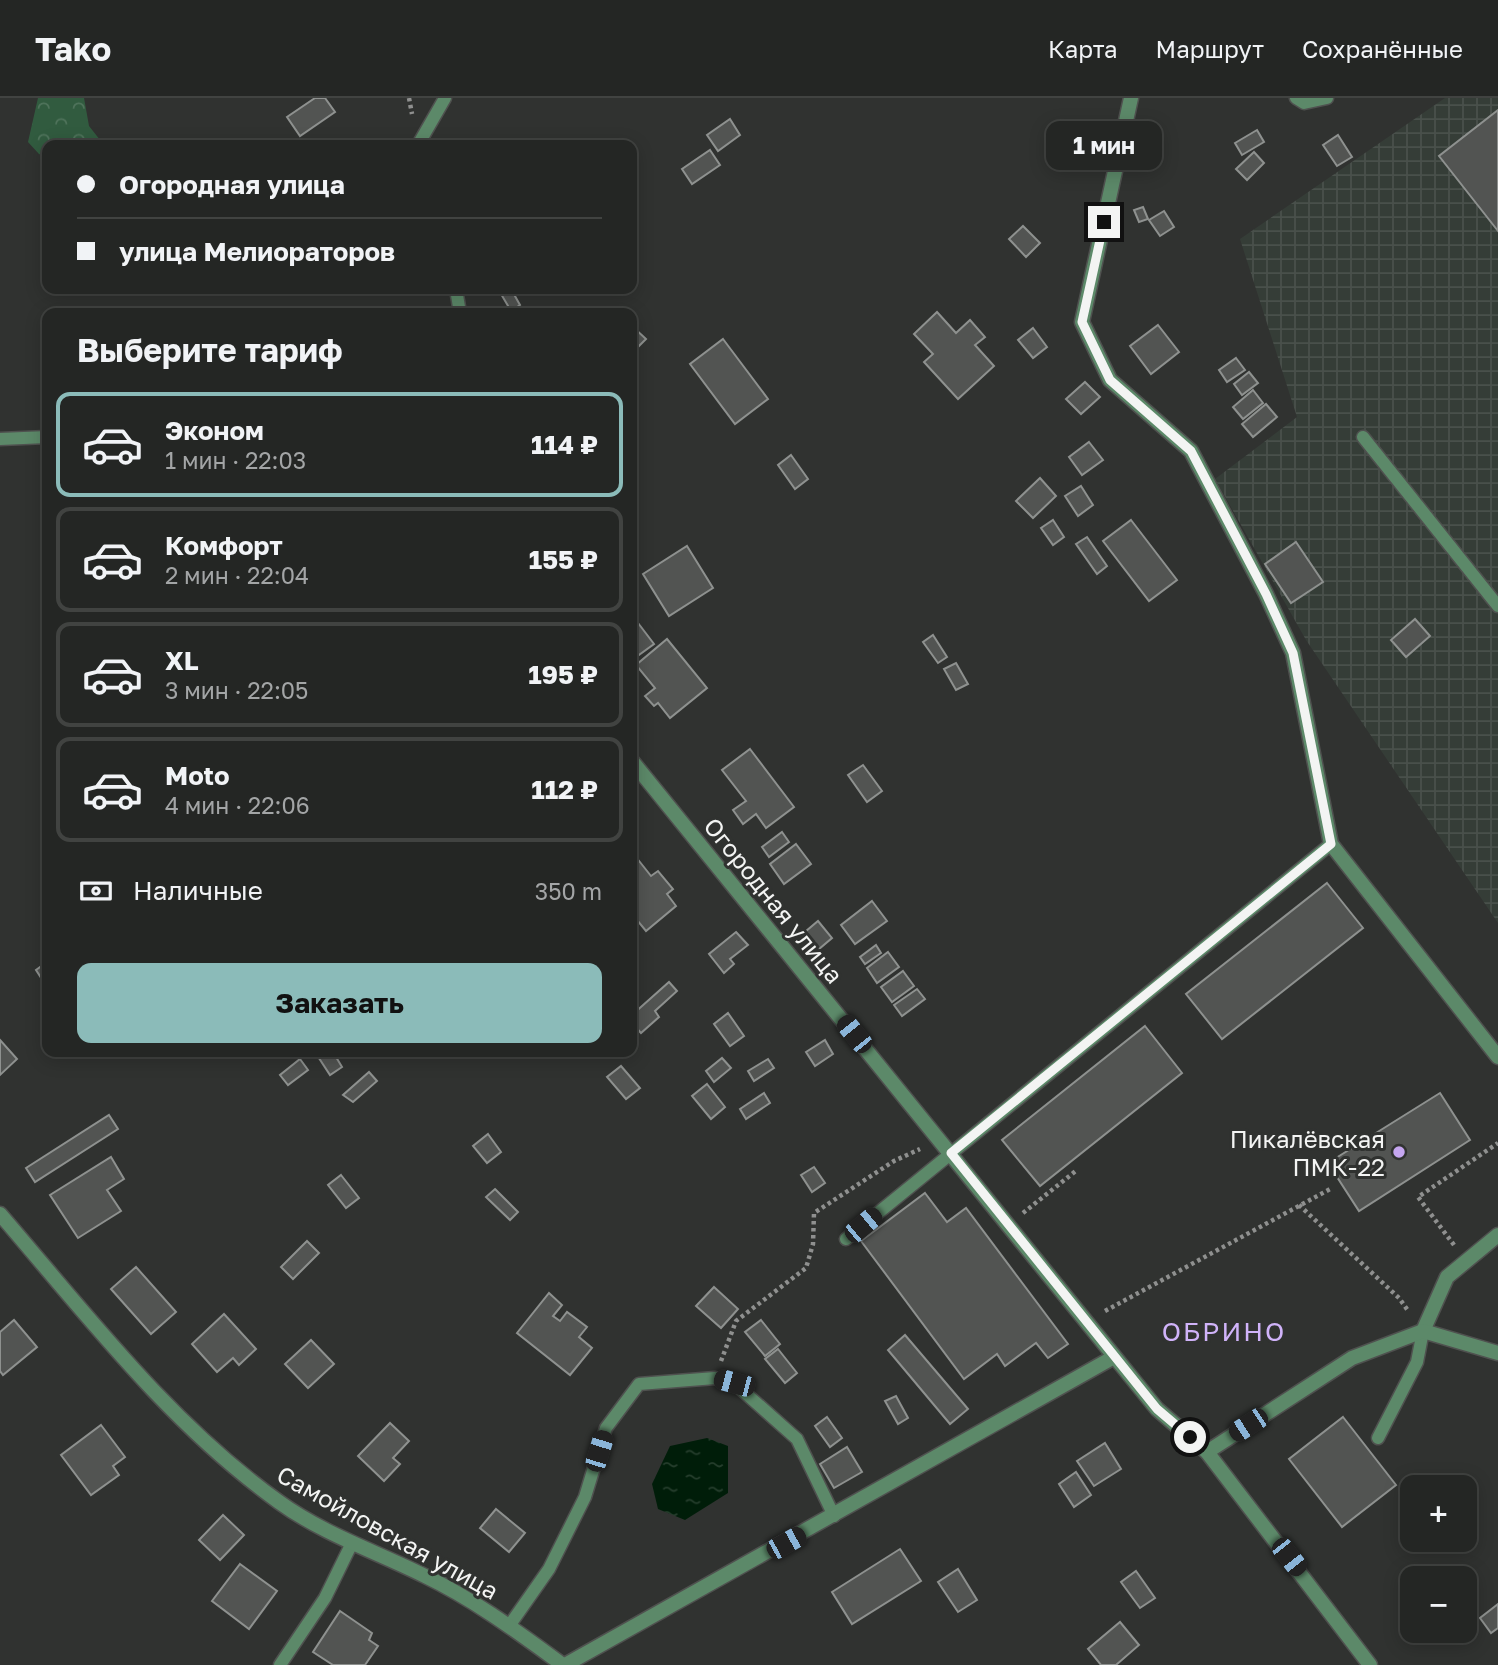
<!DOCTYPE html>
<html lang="ru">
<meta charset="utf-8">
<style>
:root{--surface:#242624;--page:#2c2e2c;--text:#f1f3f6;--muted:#a3a5a6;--line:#414341;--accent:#8bbbb9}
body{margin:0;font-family:"Golos Text",sans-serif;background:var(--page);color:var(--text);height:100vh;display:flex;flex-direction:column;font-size:26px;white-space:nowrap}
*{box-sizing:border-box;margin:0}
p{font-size:23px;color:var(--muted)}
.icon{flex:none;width:38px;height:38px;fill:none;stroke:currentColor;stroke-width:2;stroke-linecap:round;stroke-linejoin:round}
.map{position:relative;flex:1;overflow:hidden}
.panel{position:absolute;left:42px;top:210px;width:595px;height:749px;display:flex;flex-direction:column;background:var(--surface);border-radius:14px;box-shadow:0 4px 18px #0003,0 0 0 2px var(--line)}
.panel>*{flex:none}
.top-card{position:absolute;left:42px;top:42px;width:595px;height:154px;border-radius:14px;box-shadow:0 4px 18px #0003,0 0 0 2px var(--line);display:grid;align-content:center;height:154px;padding:0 35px;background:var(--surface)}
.fabs{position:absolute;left:1400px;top:1377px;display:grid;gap:14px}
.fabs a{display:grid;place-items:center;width:77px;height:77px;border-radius:14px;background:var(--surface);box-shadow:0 4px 18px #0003,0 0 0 2px var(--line);font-size:35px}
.end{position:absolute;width:32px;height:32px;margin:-16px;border:9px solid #f3f4f3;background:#111;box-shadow:0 0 0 4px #111}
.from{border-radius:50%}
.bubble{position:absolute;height:49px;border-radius:14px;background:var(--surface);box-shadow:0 4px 18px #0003,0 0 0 2px var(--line);font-size:23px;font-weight:700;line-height:49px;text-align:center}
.car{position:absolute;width:21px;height:42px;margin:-21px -10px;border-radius:9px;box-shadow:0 0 5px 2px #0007;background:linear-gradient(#222 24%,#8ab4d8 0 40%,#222 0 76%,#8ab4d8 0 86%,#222 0)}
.top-card b{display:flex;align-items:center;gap:24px;height:66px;font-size:26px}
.top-card b+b{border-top:2px solid var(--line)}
.top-card i{width:18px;height:18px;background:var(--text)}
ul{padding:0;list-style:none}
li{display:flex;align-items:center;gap:21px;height:105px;margin:0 14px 10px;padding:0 21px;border:4px solid var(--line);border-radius:14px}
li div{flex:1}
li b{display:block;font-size:26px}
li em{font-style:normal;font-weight:700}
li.on{border-color:var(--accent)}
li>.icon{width:63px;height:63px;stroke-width:1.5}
h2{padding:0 35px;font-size:32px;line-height:84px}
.pay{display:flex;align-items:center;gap:18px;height:77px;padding:0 35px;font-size:26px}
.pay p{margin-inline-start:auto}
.button{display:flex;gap:14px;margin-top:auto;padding:14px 35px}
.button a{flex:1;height:80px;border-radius:14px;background:var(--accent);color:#111;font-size:28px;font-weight:700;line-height:80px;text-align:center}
header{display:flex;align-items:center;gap:42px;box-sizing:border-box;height:98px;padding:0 35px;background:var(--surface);border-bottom:2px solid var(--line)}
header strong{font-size:33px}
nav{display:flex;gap:38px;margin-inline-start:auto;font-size:24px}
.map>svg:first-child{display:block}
.industrial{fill:url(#industrial-grid)}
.forest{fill:url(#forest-crowns)}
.water{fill:url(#water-ripples)}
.building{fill:#525452;stroke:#8e918f;stroke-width:2}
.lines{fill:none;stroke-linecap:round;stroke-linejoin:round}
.lane-casing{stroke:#4f514f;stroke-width:15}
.street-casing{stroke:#4f514f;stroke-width:17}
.path{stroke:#8f908f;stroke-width:4.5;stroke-dasharray:3.5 3.5;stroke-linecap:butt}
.lane{stroke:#5c8969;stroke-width:12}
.street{stroke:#5c8969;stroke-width:14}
.route{stroke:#f3f4f3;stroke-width:9}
.poi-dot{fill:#c5a6f0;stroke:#303230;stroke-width:2.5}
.labels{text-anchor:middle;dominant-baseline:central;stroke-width:6;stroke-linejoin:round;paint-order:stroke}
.street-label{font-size:24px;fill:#f3f4f3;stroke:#303230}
.poi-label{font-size:24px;fill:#f3f4f3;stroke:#303230;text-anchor:end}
.neighbourhood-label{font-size:26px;letter-spacing:2px;fill:#d0b3f9;stroke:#303230}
</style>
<header>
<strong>Tako</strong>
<nav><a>Карта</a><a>Маршрут</a><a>Сохранённые</a></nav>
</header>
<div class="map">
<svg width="1498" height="1567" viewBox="0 0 1498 1567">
<defs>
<pattern id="industrial-grid" width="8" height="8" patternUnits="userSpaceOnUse" patternTransform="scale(1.75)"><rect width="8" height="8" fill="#353d37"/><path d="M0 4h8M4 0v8" fill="none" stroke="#49504b"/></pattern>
<pattern id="forest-crowns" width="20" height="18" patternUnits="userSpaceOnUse" patternTransform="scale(1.75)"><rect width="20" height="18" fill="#315b3f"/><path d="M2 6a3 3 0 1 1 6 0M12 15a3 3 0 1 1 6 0" fill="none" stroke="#4f735b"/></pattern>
<pattern id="water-ripples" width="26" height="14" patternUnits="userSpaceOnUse" patternTransform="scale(1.75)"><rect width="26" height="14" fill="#001d09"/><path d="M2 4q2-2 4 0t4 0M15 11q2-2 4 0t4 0" fill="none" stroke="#263e2d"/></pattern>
</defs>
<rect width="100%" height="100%" fill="#303230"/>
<polygon class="industrial" points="1445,0 1498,0 1498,825 1306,542 1215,381 1297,319 1240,141"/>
<polygon class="forest" points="38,0 84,0 89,28 104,47 47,47 47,59 39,56 28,44"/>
<polygon class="water" points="707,1340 728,1348 728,1395 685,1422 658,1411 652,1386 670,1348"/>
<g class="building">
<polygon points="315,0 325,0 335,14 300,38 287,19"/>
<polygon points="1498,12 1498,133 1439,58"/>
<polygon points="730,21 740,37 718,53 707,37"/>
<polygon points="1257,32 1264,44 1242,57 1235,45"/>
<polygon points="1338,37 1352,59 1337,68 1323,47"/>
<polygon points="710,52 720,67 692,86 682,71"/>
<polygon points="1254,54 1264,65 1247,82 1236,71"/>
<polygon points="1143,109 1148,121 1139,124 1134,112"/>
<polygon points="1164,113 1174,129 1160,138 1149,122"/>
<polygon points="1023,128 1040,145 1026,159 1009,141"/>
<polygon points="511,191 520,207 511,213 501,196"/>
<polygon points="937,214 956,235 970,222 985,239 975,247 994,268 958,301 924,264 933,256 914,236"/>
<polygon points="1158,227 1179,254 1151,276 1130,248"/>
<polygon points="632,228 646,241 633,254 632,253"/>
<polygon points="1033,230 1047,249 1033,260 1018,242"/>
<polygon points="723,241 768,301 735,326 690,266"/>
<polygon points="1236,260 1245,272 1227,284 1219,272"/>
<polygon points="1249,274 1258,285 1242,297 1234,286"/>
<polygon points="1085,284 1100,299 1081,316 1066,301"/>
<polygon points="1253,292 1263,305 1243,321 1233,309"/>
<polygon points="1266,306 1277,319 1253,339 1242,326"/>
<polygon points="1089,344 1103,362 1082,377 1069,359"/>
<polygon points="791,357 808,381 795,391 778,367"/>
<polygon points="1040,380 1056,398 1033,420 1016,403"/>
<polygon points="1081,388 1093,407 1078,418 1065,398"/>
<polygon points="1053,422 1064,439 1053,447 1041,430"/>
<polygon points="1131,422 1177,482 1149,503 1103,443"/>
<polygon points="1087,439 1107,468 1097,476 1076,446"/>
<polygon points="1296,444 1323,484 1291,505 1265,466"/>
<polygon points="687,448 713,490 669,518 643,476"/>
<polygon points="635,521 654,546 632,562 632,523"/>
<polygon points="1415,521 1430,538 1406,559 1391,542"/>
<polygon points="933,537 947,559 938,565 923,544"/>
<polygon points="667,541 707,590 670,620 658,605 654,608 645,598 655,590 636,567"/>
<polygon points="956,565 968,586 956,592 944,571"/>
<polygon points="750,651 794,709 766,730 756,716 743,726 733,712 746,703 722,672"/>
<polygon points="863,667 882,693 867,704 848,677"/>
<polygon points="782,734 789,744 769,759 762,749"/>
<polygon points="796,746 811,766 784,786 770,766"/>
<polygon points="632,754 651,778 658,773 673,791 667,796 676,808 646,833 632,816"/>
<polygon points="1327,785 1363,830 1222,941 1186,896"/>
<polygon points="872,803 887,823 855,846 841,827"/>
<polygon points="818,823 832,840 819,851 805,834"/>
<polygon points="736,834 748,847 730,861 734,866 724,875 709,856"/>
<polygon points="876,847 881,855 865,866 860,859"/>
<polygon points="888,854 899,869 877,885 867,870"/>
<polygon points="47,864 47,889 36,872"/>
<polygon points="903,873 914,888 892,904 881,889"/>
<polygon points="669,884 677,893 655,913 659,919 641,935 632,925 632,917"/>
<polygon points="917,891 925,901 902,918 894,907"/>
<polygon points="728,915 744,938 730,948 714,926"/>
<polygon points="1145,928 1182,975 1040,1088 1002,1042"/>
<polygon points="0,942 17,961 0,977"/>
<polygon points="825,942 833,956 815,968 806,954"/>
<polygon points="315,954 333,954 342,969 330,977"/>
<polygon points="722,960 731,970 714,984 706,973"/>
<polygon points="300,961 308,972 288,987 280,977"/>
<polygon points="768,961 774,970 754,983 748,973"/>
<polygon points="621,968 640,990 626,1001 607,979"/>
<polygon points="369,974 377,983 353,1004 343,997"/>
<polygon points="707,986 725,1009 711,1021 692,998"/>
<polygon points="764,995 770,1005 746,1021 740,1011"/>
<polygon points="1440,995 1470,1042 1359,1113 1328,1065"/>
<polygon points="109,1017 118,1031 35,1084 26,1070"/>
<polygon points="488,1036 501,1054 487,1065 473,1048"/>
<polygon points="111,1059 124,1081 107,1092 121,1113 78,1140 50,1097"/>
<polygon points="814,1069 825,1085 812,1094 801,1077"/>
<polygon points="341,1077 359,1100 346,1110 328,1087"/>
<polygon points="495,1091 518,1114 510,1122 486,1099"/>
<polygon points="925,1095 947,1124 966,1110 1068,1246 1048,1260 1036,1245 1005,1268 997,1256 964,1281 861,1143"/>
<polygon points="307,1143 319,1155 293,1181 281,1169"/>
<polygon points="136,1169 176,1214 151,1236 111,1191"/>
<polygon points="714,1189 738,1211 721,1230 696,1208"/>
<polygon points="549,1195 562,1207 553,1218 560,1223 567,1214 587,1229 579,1239 592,1250 570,1277 517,1235"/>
<polygon points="224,1216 256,1251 239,1267 233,1260 217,1274 192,1246"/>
<polygon points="14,1222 37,1249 3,1277 0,1273 0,1234"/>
<polygon points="761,1222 780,1246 765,1258 745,1234"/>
<polygon points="905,1237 968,1311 950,1326 888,1252"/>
<polygon points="311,1242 334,1266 308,1290 285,1266"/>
<polygon points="778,1251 797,1275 785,1285 765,1261"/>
<polygon points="896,1298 908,1320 898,1326 885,1303"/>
<polygon points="827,1319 842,1340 830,1349 815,1328"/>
<polygon points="1343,1319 1396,1387 1342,1429 1289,1361"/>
<polygon points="390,1325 409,1343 393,1360 400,1366 384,1383 358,1358"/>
<polygon points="101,1327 125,1359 113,1368 119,1377 91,1397 61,1357"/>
<polygon points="1105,1345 1121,1371 1094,1388 1077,1363"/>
<polygon points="847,1349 862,1374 834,1390 820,1366"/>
<polygon points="1076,1374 1091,1397 1074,1409 1059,1386"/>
<polygon points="496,1411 525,1435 509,1454 480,1430"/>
<polygon points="223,1417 244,1437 220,1462 199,1442"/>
<polygon points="900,1451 921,1483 852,1526 832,1494"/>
<polygon points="240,1466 277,1493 249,1531 212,1503"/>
<polygon points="958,1471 977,1502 958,1514 938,1484"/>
<polygon points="1136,1473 1155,1500 1140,1510 1121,1484"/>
<polygon points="1498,1506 1498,1530 1491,1535 1480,1520"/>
<polygon points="340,1513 372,1535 369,1542 378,1548 365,1567 333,1567 313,1554"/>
<polygon points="1120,1524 1139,1547 1116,1567 1101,1567 1088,1551"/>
</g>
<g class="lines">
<defs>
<g id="lane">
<polyline points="1296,0 1304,5 1327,0"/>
<polyline points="418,47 445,0"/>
<polyline points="456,191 460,215"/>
<polyline points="1363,339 1498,508"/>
<polyline points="0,341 47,339"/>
<polyline points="846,1141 1331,746"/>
<polyline points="1378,1340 1417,1264 1423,1233"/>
<polyline points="509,1528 549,1471 585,1399 606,1330 639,1286 715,1280 734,1285 797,1341 834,1418"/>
<polyline points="280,1567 325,1500 352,1445"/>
</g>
<g id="street">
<polyline points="1131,0 1082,224 1110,282 1191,353 1266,496 1293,555 1331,746 1498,959"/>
<polyline points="632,663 1157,1311 1207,1354 1370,1567"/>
<path d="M 0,1116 C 87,1217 169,1325 279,1404 C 323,1436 377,1454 425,1478 C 475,1502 519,1535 563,1567"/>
<polyline points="1423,1233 1447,1179 1498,1137"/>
<polyline points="1207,1354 1352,1260 1423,1233 1498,1255"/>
<polyline points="565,1567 1114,1259"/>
</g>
</defs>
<use href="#lane" class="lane-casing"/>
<use href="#street" class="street-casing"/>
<g class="path">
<polyline points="409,0 412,16"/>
<polyline points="1299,1107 1399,1200 1409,1214"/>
<polyline points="1023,1115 1077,1072"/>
<polyline points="1454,1147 1418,1099 1498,1045"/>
<polyline points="1105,1213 1332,1090"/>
<polyline points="721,1263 736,1223 806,1170 813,1146 814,1115 894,1063 920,1051"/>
</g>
<use href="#lane" class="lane"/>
<use href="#street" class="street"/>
</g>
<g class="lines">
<polyline class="route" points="1104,124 1082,224 1110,282 1191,353 1266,496 1293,555 1331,746 951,1055 1157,1311 1190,1339"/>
</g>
<circle class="poi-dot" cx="1399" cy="1054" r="7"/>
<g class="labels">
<g class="street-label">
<text transform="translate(774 802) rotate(51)">Огородная улица</text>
<text transform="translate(388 1434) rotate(29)">Самойловская улица</text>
</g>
<g class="poi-label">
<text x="1385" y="1040">Пикалёвская<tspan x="1385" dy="28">ПМК-22</tspan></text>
</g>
<g class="neighbourhood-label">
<text x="1224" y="1233">ОБРИНО</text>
</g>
</g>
</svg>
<div class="fabs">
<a>+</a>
<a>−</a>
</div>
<i class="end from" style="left:1190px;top:1339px"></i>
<i class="end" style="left:1104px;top:124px"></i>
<div class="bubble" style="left:1046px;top:23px;width:116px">1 мин</div>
<i class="car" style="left:854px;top:936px;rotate:321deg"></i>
<i class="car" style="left:863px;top:1127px;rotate:50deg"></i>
<i class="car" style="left:734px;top:1285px;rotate:285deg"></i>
<i class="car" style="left:1248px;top:1327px;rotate:237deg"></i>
<i class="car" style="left:599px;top:1353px;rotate:17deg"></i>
<i class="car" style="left:786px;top:1445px;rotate:61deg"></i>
<i class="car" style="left:1289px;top:1459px;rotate:142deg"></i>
<div class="top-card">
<b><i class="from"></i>Огородная улица</b>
<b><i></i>улица Мелиораторов</b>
</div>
<section class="panel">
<h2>Выберите тариф</h2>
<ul>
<li class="on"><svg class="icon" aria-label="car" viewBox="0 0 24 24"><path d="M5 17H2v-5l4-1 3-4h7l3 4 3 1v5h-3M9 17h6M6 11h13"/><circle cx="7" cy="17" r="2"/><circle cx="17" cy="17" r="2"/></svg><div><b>Эконом</b><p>1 мин · 22:03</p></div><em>114 ₽</em></li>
<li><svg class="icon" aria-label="car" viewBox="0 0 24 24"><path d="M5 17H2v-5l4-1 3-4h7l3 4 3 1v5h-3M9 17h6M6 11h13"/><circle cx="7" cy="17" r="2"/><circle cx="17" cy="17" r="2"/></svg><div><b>Комфорт</b><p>2 мин · 22:04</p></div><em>155 ₽</em></li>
<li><svg class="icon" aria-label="car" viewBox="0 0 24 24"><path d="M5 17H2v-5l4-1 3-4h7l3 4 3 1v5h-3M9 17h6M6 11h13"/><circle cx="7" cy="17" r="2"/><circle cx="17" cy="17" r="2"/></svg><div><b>XL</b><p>3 мин · 22:05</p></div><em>195 ₽</em></li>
<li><svg class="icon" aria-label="car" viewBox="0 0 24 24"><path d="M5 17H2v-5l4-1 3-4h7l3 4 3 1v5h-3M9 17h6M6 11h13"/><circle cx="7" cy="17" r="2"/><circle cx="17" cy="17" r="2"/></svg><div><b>Moto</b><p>4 мин · 22:06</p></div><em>112 ₽</em></li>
</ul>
<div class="pay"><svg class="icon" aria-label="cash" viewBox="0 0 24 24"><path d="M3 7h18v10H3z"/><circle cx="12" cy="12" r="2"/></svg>Наличные<p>350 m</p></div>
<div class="button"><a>Заказать</a></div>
</section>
</div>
